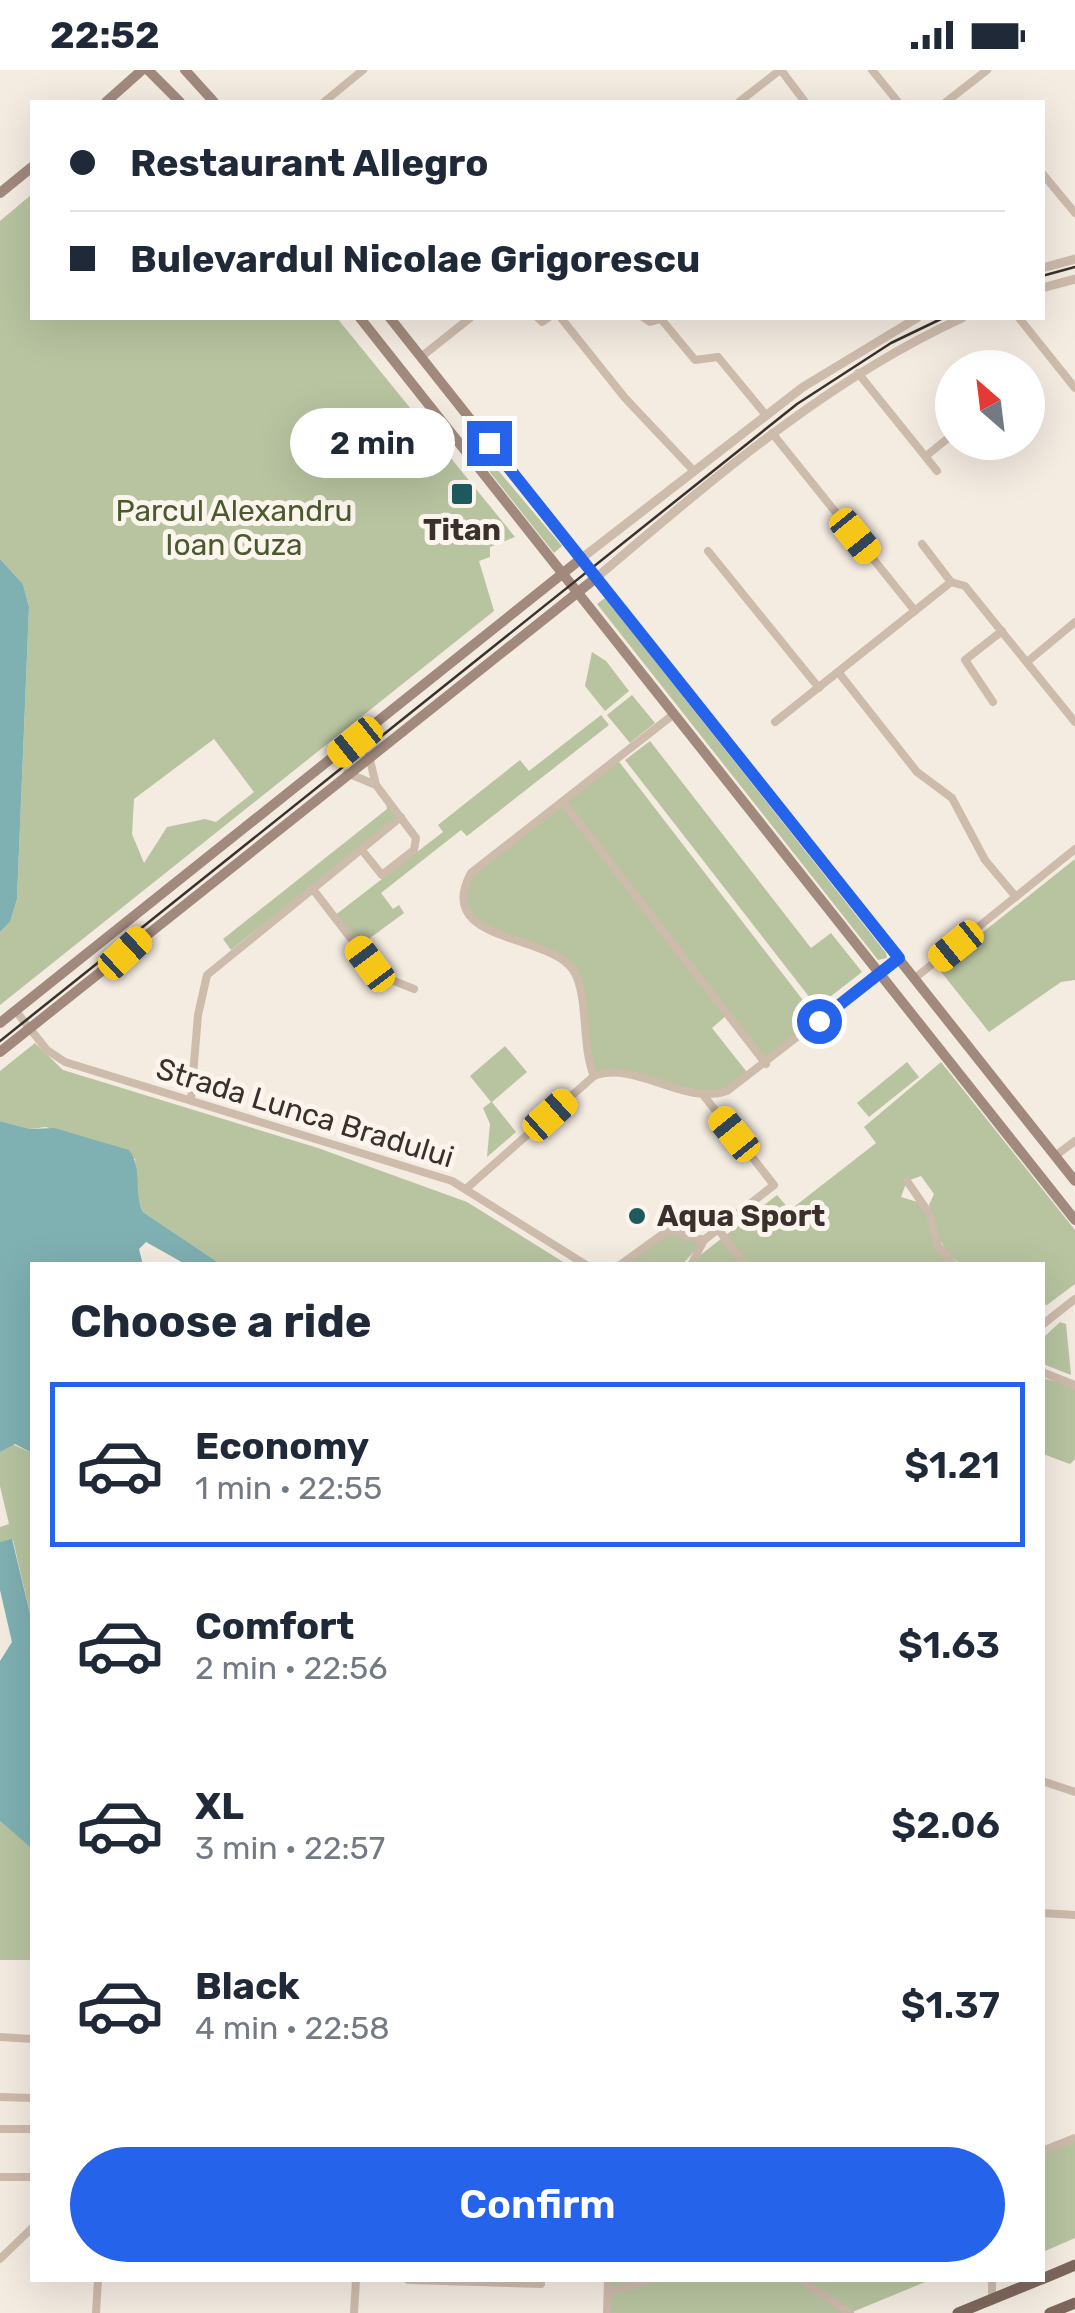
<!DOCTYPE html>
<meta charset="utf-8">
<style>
:root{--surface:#fff;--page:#f6f6f7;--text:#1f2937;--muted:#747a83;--line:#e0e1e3;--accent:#2563eb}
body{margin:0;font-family:Rubik,sans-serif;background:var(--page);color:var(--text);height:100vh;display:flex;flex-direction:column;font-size:38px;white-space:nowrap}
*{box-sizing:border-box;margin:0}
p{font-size:32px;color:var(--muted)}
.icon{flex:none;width:55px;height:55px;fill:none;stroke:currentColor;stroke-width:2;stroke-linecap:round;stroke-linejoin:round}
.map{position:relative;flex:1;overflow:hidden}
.details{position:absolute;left:30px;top:1192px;width:1015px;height:1020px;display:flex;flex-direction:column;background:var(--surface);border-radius:0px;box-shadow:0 10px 40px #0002}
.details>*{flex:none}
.banner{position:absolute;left:30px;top:30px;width:1015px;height:220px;border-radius:0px;box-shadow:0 10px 40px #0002;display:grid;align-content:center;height:220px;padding:0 40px;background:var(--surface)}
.needle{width:65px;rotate:332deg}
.buttons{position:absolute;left:935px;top:280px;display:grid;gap:20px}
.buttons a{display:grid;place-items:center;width:110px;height:110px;border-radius:50%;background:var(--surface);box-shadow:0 10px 40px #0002;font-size:50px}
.end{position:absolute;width:45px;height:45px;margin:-22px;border:12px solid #2563eb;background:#fff;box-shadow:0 0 0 5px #fff}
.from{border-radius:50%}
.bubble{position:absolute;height:70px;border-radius:35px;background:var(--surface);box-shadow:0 10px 40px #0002;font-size:32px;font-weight:600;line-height:70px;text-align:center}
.car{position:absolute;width:30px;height:60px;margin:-30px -15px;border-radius:12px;box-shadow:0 0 8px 2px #0007;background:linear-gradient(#f5c518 24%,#345 0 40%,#f5c518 0 76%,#345 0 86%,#f5c518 0)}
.banner b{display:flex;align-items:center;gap:35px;height:95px;font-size:38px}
.banner b+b{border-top:2px solid var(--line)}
.banner i{width:25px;height:25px;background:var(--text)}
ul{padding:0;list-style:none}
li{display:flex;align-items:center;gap:30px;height:165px;margin:0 20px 15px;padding:0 20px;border:5px solid transparent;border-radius:0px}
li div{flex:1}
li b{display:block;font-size:38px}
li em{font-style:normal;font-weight:600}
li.current{border-color:var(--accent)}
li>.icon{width:90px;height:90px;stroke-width:1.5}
h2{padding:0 40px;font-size:45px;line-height:120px}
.cta{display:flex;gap:20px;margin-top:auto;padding:20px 40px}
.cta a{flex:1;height:115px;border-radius:60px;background:var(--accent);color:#fff;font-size:40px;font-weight:600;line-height:115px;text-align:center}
.status{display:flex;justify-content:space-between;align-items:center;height:70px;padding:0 50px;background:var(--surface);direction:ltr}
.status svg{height:28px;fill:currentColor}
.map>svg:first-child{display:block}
.green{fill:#b8c4a0;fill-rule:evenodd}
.water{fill:#7fb0b2}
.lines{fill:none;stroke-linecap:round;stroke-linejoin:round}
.minor{stroke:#cdbbac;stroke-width:8}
.tertiary{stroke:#cdbbac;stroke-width:9}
.secondary{stroke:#a18a7d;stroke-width:10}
.primary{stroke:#7d675c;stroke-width:11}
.tram{stroke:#3b302b;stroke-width:2.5}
.route{stroke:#2563eb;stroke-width:12}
.poi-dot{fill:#1f5a5e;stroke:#fbf5ee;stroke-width:4}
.labels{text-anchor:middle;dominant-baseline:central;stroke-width:10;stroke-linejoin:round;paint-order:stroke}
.park-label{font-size:30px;fill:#4a5a2e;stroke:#fbf5ee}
.poi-label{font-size:30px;font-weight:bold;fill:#3b302b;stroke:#fbf5ee}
.street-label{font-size:30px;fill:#3b302b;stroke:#fbf5ee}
</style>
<div class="status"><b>22:52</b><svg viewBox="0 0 49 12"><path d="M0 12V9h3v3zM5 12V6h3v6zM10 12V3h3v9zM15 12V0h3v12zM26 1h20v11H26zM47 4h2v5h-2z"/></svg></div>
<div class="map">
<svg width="1075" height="2243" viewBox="0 0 1075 2243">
<rect width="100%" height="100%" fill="#f4ebe1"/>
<g class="green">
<path d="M 32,124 L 32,248 L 337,248 L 515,467 L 490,477 L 490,487 L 479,491 L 494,541 L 0,935 L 0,862 L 10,852 L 17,829 L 29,537 L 23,514 L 0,489 L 0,151 ZM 214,669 L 254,722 L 216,752 L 205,749 L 167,757 L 144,793 L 132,764 L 134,729 Z"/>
<polygon points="480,379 562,476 554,483 477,386"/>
<polygon points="605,528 886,883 887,888 878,890 597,534"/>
<polygon points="592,582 606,591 629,621 605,641 585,616"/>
<polygon points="632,625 655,653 630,673 607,645"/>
<polygon points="601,645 609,655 467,766 461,760 381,823 393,839 399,835 404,843 358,877 334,846 443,762 438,755 520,690 529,701"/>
<polygon points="650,671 811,878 831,863 862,902 817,937 625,690"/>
<polygon points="617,689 819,951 766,994 727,945 712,958 750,1006 717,1024 617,1003 594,1006 577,913 565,892 483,857 465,834 471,803"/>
<polygon points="386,731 398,747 231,880 223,869 387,739"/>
<polygon points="1075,789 1075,910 1061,912 989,962 938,898"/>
<polygon points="35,973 63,1000 318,1078 467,1132 568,1195 222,1195 143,1142 138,1129 135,1089 46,1057 30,1059 0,1051 0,1001"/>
<polygon points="505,976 527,1002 492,1032 516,1062 487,1087 490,1054 483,1038 491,1032 470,1006"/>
<polygon points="907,992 919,1007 869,1047 857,1033"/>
<path d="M 941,992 L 1075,1160 L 1075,1214 L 1047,1235 L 1043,1234 L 1042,1195 L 962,1195 C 940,1181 935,1158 929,1135 L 934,1124 L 921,1106 L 907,1111 L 901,1127 L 924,1134 L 933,1165 L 954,1195 L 698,1195 L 694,1190 L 777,1125 L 790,1140 L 876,1073 L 864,1057 Z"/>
<polygon points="667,1161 704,1170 682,1195 620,1195"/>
<polygon points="1060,1252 1066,1254 1071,1305 1043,1294 1043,1268"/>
<polygon points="1042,1308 1075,1316 1075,1389 1070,1394 1043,1384"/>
<polygon points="12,1374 32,1383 32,1552 13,1470 0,1472 0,1457 9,1454 0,1416 0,1382"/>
<polygon points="0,1751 32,1779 32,1890 0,1890"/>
<polygon points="1075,2068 1075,2168 1043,2182 1043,2081"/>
<polygon points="608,2210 930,2210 850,2243 608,2243"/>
</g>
<g class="water">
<polygon points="0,489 23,514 29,537 17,829 10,852 0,862"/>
<path d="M 0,1051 L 30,1059 L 54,1058 L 129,1080 C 143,1098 133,1122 143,1142 L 222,1195 L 187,1195 L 146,1172 L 139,1179 L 143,1195 L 32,1195 L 32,1383 L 15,1374 L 0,1382 Z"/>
<polygon points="12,1469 32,1552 32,1779 0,1751 0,1591 12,1572 0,1520 0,1472"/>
</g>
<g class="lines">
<g class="minor">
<polyline points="781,0 805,32"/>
<polyline points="872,0 898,32"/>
<polyline points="324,32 363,0"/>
<polyline points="739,32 780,0"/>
<polyline points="946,32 987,0"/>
<polyline points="1042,103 1075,143"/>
<polyline points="538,248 542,252 548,248"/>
<polyline points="561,248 625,328 693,400"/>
<polyline points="644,248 650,252 661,249 695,290 718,287 765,344"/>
<polyline points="1019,248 1075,318"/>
<polyline points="421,287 470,248"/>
<polyline points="858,303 937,401"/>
<polyline points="772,363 915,541"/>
<polyline points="926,386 952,365"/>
<polyline points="922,474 951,512 965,516 1075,652"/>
<polyline points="708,481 819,618"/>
<polyline points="1027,592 1075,552"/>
<polyline points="839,603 917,702 952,728 985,790 1016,827"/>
<polyline points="993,632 965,590 1002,561"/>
<polyline points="775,652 951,512"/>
<polyline points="347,703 376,715"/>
<polyline points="563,732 766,994"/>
<polyline points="361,779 382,805 414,780 416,768 376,715 369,686"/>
<polyline points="312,818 379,905 414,919"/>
<polyline points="915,908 1075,779"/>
<polyline points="15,940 47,980 65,992 452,1111 586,1195"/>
<path d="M 594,1006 C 581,976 589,924 573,900 C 548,863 433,873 471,803 L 674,644"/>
<polyline points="191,1029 198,945 207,905 401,747"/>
<polyline points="1055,1086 1075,1071"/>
<polyline points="907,1111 929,1143 938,1176 954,1195"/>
<path d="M 467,1118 L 594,1006 C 636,990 683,1036 727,1021 L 880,903"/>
<polyline points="718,1159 745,1195"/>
<polyline points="620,1195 667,1161 704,1170"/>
<polyline points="691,1195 704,1170 774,1115 704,1026"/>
<polyline points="1042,1255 1075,1229"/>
<polyline points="1042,1302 1075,1315"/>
<polyline points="1042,1711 1075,1722"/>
<polyline points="1042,1843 1075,1845"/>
<polyline points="0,1967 32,1969"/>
<polyline points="0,2027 32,2028"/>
<polyline points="0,2059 32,2059"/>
<polyline points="1042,2081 1075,2068"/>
<polyline points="0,2107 32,2107"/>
<polyline points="0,2189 32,2158"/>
<polyline points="408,2210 541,2214 541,2210"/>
<polyline points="801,2210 850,2243"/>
<polyline points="608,2223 650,2210"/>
<polyline points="992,2230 992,2210"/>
<polyline points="96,2243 98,2210"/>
<polyline points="354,2243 356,2210"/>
<polyline points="607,2243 608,2210"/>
</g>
<g class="tertiary">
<polyline points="1042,198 1075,189"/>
<polyline points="1042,218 1075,209"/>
<polyline points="582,488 803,317 917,248"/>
<path d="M 597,507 C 712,410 825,311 962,248"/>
</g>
<g class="secondary">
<polyline points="148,0 180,32"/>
<polyline points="185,0 214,32"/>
<polyline points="106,32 142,0"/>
<polyline points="0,123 32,97"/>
<polyline points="360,248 1075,1150"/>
<polyline points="390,248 1075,1111"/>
<polyline points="0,953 582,488"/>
<polyline points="0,982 597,507"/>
</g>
<g class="primary">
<polyline points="1042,2209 1075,2195"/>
<polyline points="958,2243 1039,2210"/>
<polyline points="1050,2243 1075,2233"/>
</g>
<g class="tram">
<polyline points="1042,206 1075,197"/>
<polyline points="0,971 797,334 891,273 943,248"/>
</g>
</g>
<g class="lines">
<polyline class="route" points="489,373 899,888 819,951"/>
</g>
<g class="poi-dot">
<rect x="450" y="412" width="24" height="24" rx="5"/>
<circle cx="637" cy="1146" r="10"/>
</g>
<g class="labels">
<g class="park-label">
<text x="234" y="441">Parcul Alexandru<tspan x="234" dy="34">Ioan Cuza</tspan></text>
</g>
<g class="poi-label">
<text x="462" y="460">Titan</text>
<text x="657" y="1146" text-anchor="start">Aqua Sport</text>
</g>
<g class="street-label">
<text transform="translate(305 1043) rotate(17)">Strada Lunca Bradului</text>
</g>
</g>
</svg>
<div class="buttons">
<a><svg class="needle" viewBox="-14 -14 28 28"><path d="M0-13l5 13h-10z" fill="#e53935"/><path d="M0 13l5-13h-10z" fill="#747a83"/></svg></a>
</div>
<i class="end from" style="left:819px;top:951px"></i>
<i class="end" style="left:489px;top:373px"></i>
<div class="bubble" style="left:290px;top:338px;width:165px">2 min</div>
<i class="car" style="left:855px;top:466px;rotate:141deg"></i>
<i class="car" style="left:355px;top:672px;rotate:231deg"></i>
<i class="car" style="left:956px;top:876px;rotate:231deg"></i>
<i class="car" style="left:125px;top:883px;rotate:47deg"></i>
<i class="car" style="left:370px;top:894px;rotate:323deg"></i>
<i class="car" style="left:550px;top:1045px;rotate:48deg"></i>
<i class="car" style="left:734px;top:1064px;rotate:321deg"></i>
<div class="banner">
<b><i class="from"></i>Restaurant Allegro</b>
<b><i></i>Bulevardul Nicolae Grigorescu</b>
</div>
<section class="details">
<h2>Choose a ride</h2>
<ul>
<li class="current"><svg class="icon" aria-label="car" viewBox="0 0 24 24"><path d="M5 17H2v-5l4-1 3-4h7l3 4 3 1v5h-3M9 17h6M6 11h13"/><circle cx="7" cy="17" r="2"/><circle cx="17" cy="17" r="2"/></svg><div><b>Economy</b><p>1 min · 22:55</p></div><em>$1.21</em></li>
<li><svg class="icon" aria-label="car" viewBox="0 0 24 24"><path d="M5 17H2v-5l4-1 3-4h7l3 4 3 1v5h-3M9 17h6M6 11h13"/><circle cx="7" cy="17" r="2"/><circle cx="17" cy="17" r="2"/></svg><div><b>Comfort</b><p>2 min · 22:56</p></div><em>$1.63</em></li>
<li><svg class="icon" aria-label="car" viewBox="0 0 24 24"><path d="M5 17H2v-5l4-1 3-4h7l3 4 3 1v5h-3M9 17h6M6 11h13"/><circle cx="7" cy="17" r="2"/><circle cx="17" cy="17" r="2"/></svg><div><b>XL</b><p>3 min · 22:57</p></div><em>$2.06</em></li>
<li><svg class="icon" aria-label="car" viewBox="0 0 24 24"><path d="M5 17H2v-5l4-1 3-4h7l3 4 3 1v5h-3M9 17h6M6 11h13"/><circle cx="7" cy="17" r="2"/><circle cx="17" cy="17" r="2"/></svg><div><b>Black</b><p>4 min · 22:58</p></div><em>$1.37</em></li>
</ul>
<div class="cta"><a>Confirm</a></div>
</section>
</div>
